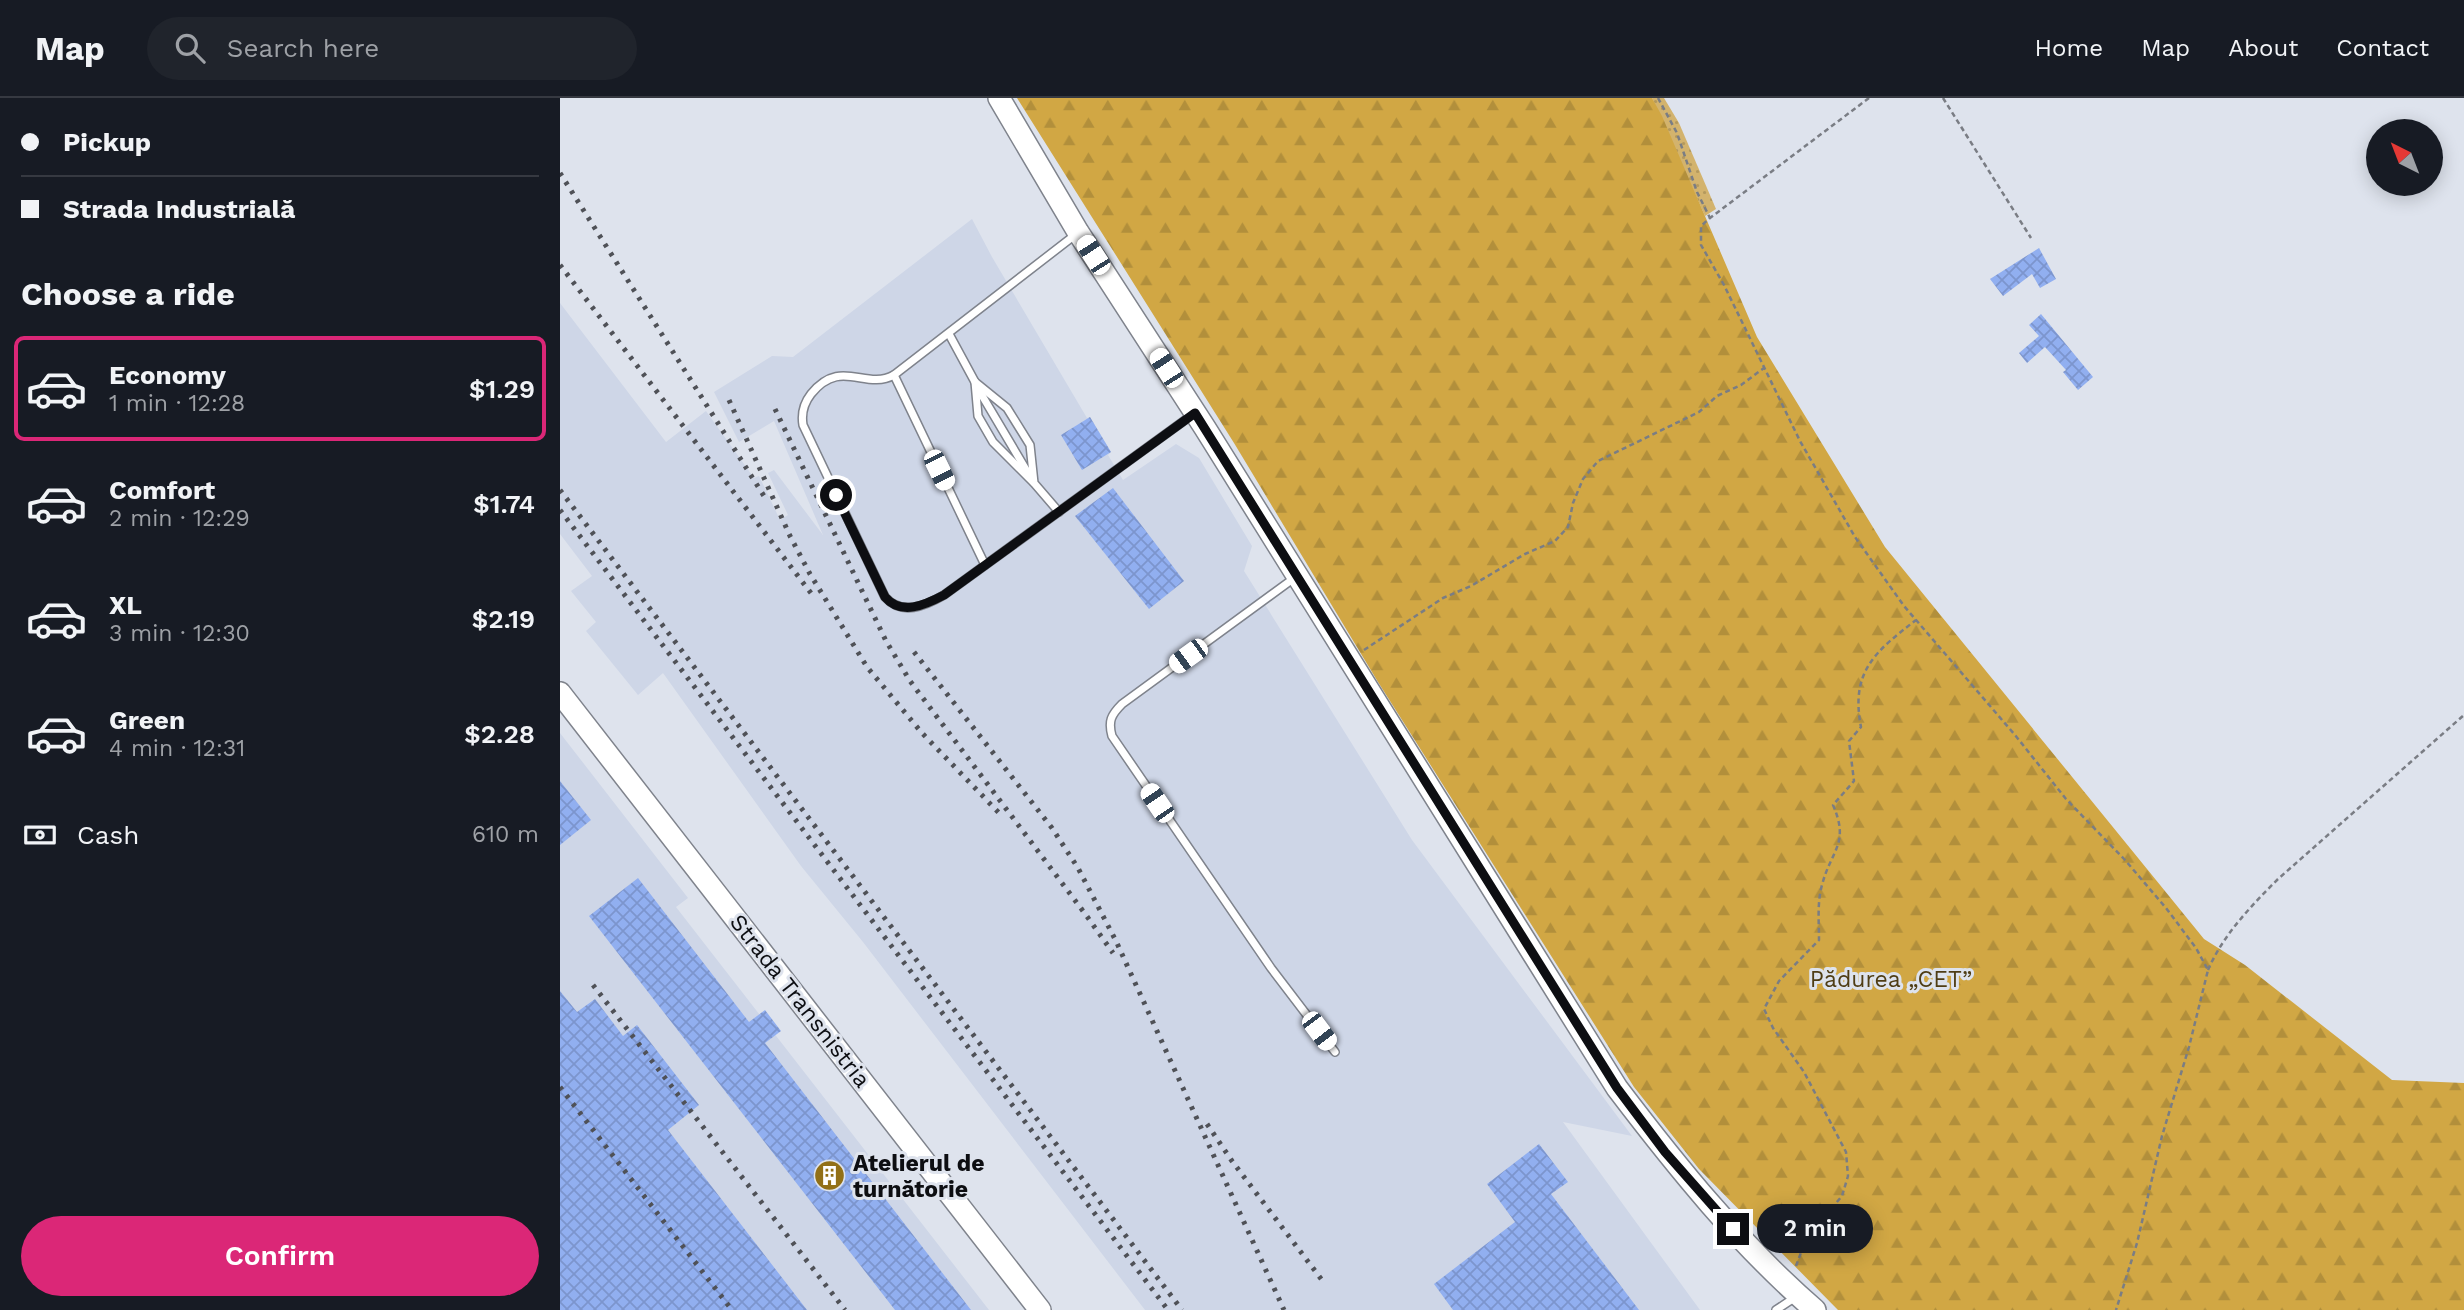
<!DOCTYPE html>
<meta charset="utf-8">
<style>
:root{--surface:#171b24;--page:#20242c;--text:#f1f3f6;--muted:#9ea1a6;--line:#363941;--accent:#db2777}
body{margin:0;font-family:"Work Sans",sans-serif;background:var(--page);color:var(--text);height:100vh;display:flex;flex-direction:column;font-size:26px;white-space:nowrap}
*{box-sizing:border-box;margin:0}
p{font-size:23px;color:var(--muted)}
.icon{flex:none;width:38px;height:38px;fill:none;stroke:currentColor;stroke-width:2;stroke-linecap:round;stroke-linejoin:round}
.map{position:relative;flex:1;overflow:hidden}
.details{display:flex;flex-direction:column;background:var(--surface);width:560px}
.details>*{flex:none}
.guide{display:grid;align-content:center;height:154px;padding:0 21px;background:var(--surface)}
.needle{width:46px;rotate:318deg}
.buttons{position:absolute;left:1806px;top:21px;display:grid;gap:14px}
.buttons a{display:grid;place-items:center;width:77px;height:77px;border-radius:50%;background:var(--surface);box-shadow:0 4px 18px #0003;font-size:35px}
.end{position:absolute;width:32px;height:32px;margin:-16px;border:9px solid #0d0e12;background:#fff;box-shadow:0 0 0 4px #fff}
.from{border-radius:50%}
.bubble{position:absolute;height:49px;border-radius:24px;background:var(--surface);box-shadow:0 4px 18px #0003;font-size:23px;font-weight:600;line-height:49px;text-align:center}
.car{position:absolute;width:21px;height:42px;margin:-21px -10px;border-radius:9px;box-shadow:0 0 5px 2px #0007;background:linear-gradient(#fff 24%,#345 0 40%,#fff 0 76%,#345 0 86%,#fff 0)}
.guide b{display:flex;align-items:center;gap:24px;height:66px;font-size:26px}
.guide b+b{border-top:2px solid var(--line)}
.guide i{width:18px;height:18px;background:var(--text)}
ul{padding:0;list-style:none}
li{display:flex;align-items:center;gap:21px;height:105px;margin:0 14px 10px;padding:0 7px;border:4px solid transparent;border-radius:10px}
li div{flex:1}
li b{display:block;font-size:26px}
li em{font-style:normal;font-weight:600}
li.current{border-color:var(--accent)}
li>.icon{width:63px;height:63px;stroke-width:1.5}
h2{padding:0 21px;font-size:32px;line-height:84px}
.pay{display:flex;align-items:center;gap:18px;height:77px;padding:0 21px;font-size:26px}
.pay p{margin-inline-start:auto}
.cta{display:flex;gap:14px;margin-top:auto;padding:14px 21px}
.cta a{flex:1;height:80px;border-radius:42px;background:var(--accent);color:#fff;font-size:28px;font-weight:600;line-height:80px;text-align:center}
header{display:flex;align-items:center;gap:42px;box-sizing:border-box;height:98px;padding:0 35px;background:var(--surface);border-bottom:2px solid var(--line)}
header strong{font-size:33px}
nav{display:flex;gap:38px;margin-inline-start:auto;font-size:24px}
.search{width:490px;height:63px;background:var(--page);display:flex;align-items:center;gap:18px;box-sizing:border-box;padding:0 24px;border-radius:38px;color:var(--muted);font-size:26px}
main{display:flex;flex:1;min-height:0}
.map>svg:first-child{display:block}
.built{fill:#ced6e7}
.grass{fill:url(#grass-dots)}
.forest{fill:url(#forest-firs)}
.building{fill:url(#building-cross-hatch)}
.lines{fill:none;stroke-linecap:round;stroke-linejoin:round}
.lane-casing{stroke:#7f838c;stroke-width:10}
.secondary-casing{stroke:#7f838c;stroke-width:24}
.path{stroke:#7a7d84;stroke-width:2.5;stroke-dasharray:5 3.5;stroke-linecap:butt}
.lane{stroke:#fff;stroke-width:7}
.secondary{stroke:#fff;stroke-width:21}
.rail{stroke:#4f5157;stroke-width:5;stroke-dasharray:3.5 7;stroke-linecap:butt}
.route{stroke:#0d0e12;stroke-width:9}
.labels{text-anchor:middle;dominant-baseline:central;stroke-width:6;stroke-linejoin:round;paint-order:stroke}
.park-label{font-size:23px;fill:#4f3d14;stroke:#dee3ed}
.street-label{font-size:23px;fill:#0d0e12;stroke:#dee3ed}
.poi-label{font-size:23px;font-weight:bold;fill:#0d0e12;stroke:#dee3ed;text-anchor:start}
</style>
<header>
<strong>Map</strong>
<div class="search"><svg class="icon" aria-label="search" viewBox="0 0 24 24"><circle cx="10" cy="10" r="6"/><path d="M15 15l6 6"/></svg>Search here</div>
<nav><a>Home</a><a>Map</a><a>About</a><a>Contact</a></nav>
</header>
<main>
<section class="details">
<div class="guide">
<b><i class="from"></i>Pickup</b>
<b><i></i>Strada Industrială</b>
</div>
<h2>Choose a ride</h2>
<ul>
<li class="current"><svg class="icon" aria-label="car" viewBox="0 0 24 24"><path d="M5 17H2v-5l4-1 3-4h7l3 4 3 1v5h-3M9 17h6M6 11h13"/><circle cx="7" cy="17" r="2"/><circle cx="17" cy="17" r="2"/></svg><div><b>Economy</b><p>1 min · 12:28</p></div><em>$1.29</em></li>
<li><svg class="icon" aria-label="car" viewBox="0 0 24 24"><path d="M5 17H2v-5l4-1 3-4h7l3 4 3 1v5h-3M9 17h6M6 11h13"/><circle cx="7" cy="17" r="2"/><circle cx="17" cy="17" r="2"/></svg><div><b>Comfort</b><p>2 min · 12:29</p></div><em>$1.74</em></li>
<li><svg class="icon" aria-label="car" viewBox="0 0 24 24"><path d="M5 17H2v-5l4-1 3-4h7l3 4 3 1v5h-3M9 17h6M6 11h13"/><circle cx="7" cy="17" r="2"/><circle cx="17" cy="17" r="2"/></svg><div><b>XL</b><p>3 min · 12:30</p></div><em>$2.19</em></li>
<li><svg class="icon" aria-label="car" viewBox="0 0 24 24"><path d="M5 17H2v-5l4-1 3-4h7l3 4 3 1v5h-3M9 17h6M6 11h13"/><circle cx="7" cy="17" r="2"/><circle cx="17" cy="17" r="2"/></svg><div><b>Green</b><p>4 min · 12:31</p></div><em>$2.28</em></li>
</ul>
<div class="pay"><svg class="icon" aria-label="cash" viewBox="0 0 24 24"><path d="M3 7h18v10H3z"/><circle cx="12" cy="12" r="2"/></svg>Cash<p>610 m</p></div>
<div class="cta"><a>Confirm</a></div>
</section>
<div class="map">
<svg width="1904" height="1212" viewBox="0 0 1904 1212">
<defs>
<pattern id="grass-dots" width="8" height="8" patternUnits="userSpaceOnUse" patternTransform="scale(1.75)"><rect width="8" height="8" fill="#d3b36d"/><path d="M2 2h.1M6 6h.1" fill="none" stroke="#b4995d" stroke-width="1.8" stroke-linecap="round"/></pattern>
<pattern id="forest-firs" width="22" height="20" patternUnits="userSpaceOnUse" patternTransform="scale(1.75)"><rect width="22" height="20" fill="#d1a744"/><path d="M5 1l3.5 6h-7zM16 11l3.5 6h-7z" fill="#b28f3b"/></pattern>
<pattern id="building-cross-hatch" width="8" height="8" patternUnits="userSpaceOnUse" patternTransform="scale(1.75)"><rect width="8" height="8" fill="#91aff0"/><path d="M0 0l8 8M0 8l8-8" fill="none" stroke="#7c95cd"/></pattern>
</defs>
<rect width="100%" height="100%" fill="#dee3ed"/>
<g class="built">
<polygon points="412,121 432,159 527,320 530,319 551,354 548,357 563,382 616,346 639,360 692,448 684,473 852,742 1072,1038 1003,1024 1140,1212 585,1212 303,844 241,768 103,575 78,597 26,533 36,524 11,493 32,478 0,436 0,205 106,344 146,313 194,380 199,378 220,422 228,417 208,375 214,372 263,437 214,323 179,344 154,294 212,258 233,259"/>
<polygon points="0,635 128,800 116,809 429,1212 0,1212"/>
</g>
<polygon class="grass" points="1092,0 1104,0 1119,25 1156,111 1145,118"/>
<polygon class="forest" points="457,0 1092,0 1102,18 1197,239 1325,449 1644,841 1685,867 1832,982 1904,985 1904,1212 1278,1212 1139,1071 1074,989 818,584 674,345"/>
<g class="building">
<polygon points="1479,150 1496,181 1480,190 1472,176 1443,198 1430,181"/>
<polygon points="1481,216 1533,279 1518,292 1503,274 1506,272 1485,249 1467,265 1459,255 1479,238 1469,227"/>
<polygon points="530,319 551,354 522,372 501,337"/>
<polygon points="553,390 624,483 589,511 515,418"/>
<polygon points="0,683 31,722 0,747"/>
<polygon points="78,780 189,924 205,912 221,933 205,945 411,1212 335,1212 29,818"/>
<polygon points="0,893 17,914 35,901 63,938 77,927 139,1007 108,1032 247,1212 0,1212"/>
<polygon points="979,1046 1008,1084 991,1096 1079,1212 893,1212 874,1186 955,1124 927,1086"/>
</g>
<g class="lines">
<defs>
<g id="lane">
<path d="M 515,137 L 334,277 C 305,293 281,259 251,296 C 244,305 241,315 243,327 L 325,499 C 342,518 365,508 384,497 L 632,317"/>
<polyline points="389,236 415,284 447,310 470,347 474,385 499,414"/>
<polyline points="334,277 425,467"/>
<polyline points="415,284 418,318 433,344 473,384"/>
<polyline points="417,289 468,375"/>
<path d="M 737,478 L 562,606 C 551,617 548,623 552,638 L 711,870 L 775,954"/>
<polyline points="1216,1212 1237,1198"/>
</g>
<g id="secondary">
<path d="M 439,0 L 518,134 L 645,330 L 1057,990 C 1117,1069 1180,1147 1255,1212"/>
<polyline points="0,595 480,1212"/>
</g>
</defs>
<use href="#lane" class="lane-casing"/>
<use href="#secondary" class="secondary-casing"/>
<g class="path">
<polyline points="1098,0 1117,35 1137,94 1150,120"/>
<polyline points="1309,0 1150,120 1141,128 1141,147 1164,187 1240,343 1295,439 1344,508 1455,637 1506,701 1565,762 1606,810 1636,850 1648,872 1629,949 1602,1038 1577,1145 1556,1212"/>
<polyline points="1383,0 1471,140"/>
<polyline points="804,552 883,500 911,488 965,456 995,443 1008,429 1013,405 1023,381 1038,363 1139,314 1157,298 1181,287 1204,270"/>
<path d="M 1648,872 C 1663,837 1691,808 1718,781 L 1904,617"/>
<path d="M 1236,1168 L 1242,1152 L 1260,1124 L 1282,1098 L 1288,1078 L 1286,1054 L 1244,974 L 1213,930 L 1204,911 L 1219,883 L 1259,842 C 1259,824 1257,805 1262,787 C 1271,752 1290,746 1273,707 L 1294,683 L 1289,643 L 1301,629 C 1290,573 1316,553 1356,522"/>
</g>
<use href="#lane" class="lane"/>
<use href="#secondary" class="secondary"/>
<g class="rail">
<polyline points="0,75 204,398"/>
<polyline points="0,167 254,499"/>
<polyline points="169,302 230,438 250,476 307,569 362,635 441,717"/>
<polyline points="215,311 326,543 350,583 526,817 553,855"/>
<polyline points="0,392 622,1212"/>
<polyline points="0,412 608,1212"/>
<polyline points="354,554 492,730 518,770 556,843 724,1212"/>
<polyline points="33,887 285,1212"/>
<polyline points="0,989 172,1212"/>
<polyline points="647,1026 672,1063 765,1186"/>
</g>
</g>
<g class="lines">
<path class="route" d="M 276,397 L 325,499 C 341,518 365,507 384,497 L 635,315 L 1057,990 L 1105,1054 L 1173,1131"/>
</g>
<defs>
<symbol id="building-disc" viewBox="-11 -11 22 22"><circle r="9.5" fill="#927017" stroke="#dee3ed"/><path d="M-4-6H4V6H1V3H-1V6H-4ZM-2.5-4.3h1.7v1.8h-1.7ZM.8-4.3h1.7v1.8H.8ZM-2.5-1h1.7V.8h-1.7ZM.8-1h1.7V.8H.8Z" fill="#fff"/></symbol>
</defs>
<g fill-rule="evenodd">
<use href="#building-disc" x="252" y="1060" width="35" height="35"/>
</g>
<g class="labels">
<g class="park-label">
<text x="1331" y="881">Pădurea „CET”</text>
</g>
<g class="street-label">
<text transform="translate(240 903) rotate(52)">Strada Transnistria</text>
</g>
<g class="poi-label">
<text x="293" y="1065">Atelierul de<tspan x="293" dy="26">turnătorie</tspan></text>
</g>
</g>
</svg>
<div class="buttons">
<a><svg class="needle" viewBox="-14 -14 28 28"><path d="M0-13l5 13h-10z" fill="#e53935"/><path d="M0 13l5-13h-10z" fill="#9ea1a6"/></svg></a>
</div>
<i class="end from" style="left:276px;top:397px"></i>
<i class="end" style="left:1173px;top:1131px"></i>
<div class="bubble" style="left:1197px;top:1106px;width:116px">2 min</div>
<i class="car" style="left:533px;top:157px;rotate:327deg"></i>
<i class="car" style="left:606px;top:270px;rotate:327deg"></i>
<i class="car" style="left:379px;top:372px;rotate:154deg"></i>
<i class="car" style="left:628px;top:558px;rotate:234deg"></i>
<i class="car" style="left:597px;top:705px;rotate:326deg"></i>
<i class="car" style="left:759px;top:933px;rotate:143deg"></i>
</div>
</main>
